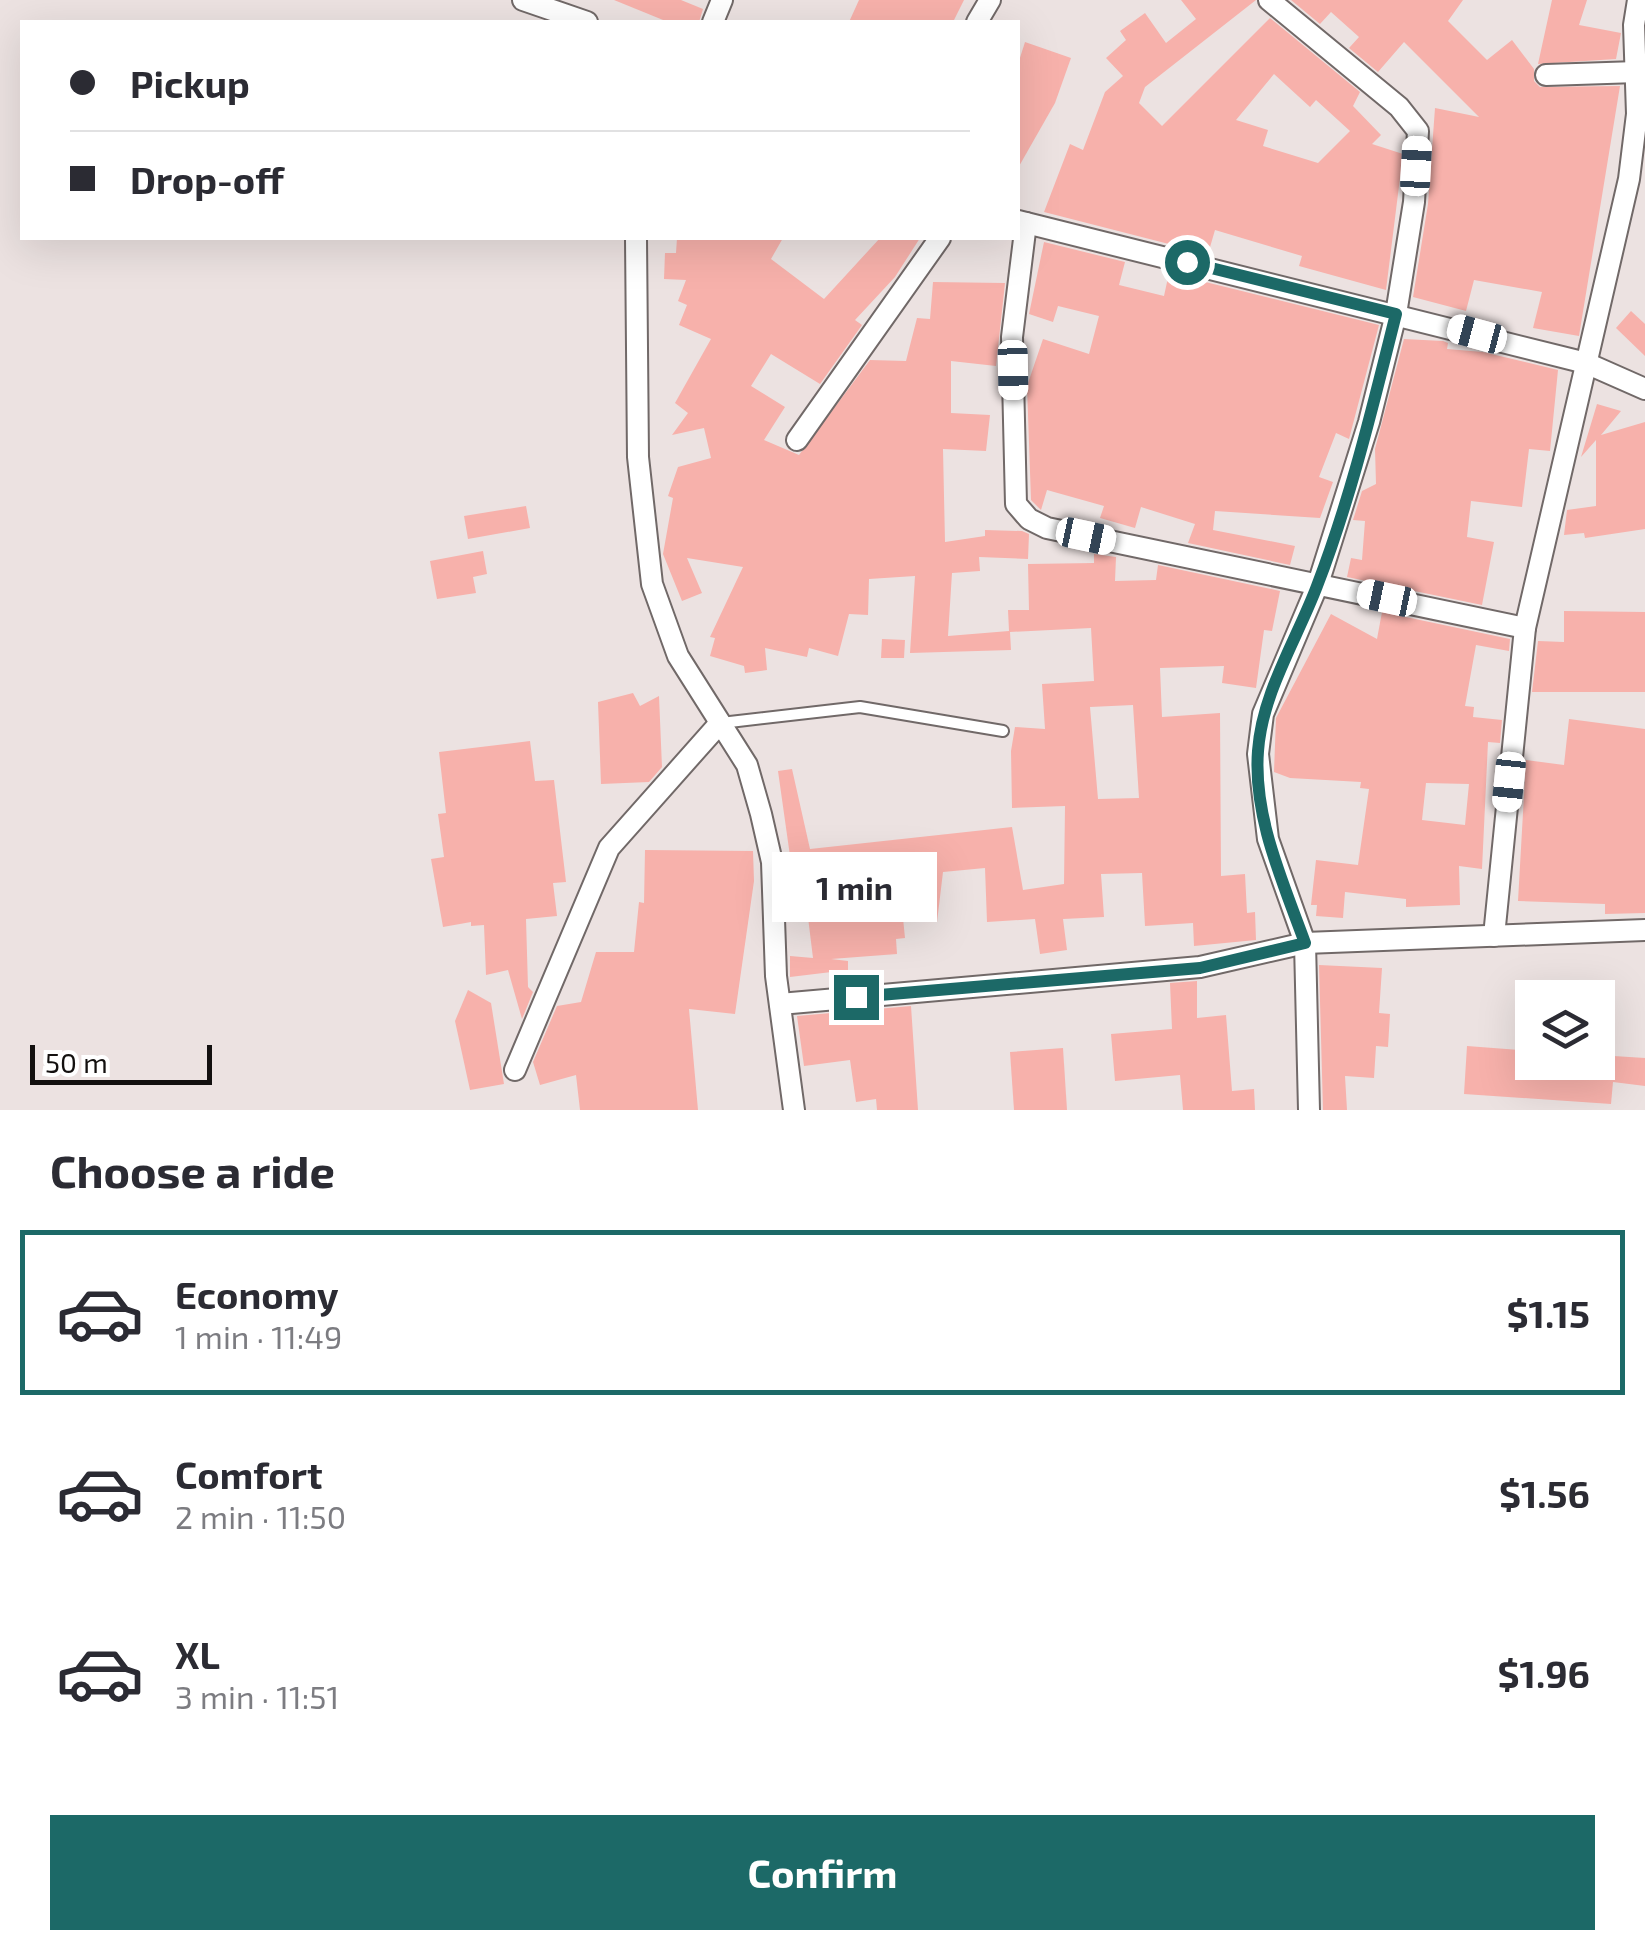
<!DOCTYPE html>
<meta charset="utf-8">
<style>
:root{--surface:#fff;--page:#f2f2f3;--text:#2b2b33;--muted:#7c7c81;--line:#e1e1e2;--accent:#1c6967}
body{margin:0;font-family:"Exo 2",sans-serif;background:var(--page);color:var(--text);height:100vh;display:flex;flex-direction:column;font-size:38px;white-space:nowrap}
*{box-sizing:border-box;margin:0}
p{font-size:32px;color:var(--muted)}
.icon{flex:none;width:55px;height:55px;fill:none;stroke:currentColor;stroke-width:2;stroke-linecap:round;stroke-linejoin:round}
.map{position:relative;height:1110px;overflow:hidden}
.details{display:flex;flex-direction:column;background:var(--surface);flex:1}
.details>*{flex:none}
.hud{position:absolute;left:20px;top:20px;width:1000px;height:220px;border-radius:0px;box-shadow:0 10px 40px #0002;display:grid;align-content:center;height:220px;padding:0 50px;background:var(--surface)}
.controls{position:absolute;left:1515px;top:980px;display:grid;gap:20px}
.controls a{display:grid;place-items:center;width:100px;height:100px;border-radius:0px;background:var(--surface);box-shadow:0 10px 40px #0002;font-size:50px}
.scale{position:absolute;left:30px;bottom:25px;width:182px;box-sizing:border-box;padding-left:10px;border:5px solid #13100f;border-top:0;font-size:28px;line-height:35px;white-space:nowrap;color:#13100f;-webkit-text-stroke:8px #fff;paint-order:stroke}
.end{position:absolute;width:45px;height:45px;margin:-22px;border:12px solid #1c6967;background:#fff;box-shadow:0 0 0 5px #fff}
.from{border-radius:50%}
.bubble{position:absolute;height:70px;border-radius:0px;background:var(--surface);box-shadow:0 10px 40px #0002;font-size:32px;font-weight:700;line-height:70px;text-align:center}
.car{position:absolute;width:30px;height:60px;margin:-30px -15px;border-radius:12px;box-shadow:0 0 8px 2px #0007;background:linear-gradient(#fff 24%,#345 0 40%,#fff 0 76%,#345 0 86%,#fff 0)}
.hud b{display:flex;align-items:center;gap:35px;height:95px;font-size:38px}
.hud b+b{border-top:2px solid var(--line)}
.hud i{width:25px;height:25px;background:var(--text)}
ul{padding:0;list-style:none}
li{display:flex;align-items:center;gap:30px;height:165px;margin:0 20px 15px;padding:0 30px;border:5px solid transparent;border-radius:0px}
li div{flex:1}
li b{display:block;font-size:38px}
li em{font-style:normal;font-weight:700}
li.active{border-color:var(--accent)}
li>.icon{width:90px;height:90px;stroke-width:1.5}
h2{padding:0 50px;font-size:45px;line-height:120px}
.action{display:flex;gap:20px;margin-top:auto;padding:20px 50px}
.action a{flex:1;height:115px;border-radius:0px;background:var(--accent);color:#fff;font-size:40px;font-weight:700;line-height:115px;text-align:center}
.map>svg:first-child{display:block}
.building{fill:#f7b1ab;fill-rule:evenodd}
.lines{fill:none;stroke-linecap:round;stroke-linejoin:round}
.lane-casing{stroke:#716968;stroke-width:14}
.street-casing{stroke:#716968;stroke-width:24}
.lane{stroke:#fff;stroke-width:10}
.street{stroke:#fff;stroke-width:20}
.route{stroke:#1c6967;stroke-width:12}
</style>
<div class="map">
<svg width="1645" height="1110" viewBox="0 0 1645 1110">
<rect width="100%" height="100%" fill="#ece2e1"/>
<g class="building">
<polygon points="614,0 681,0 703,9 699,22 668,22"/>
<polygon points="859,0 964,0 953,22 849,22"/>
<path d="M 1181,0 L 1256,0 L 1145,87 L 1139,103 L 1162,126 L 1270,18 L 1360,92 L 1353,106 L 1381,135 L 1372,144 L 1403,154 L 1386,290 L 1299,266 L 1302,256 L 1215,230 L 1208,254 L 1044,212 L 1070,144 L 1083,150 L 1105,92 L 1123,76 L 1106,58 L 1126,40 L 1120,31 L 1145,13 L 1166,43 L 1196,19 ZM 1274,74 L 1310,107 L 1316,100 L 1350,131 L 1318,163 L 1263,146 L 1268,130 L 1236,120 Z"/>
<polygon points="1291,0 1463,0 1448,21 1487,60 1512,40 1534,69 1534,81 1540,87 1620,86 1579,336 1533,328 1542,292 1474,280 1466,311 1413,297 1428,204 1435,108 1479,117 1404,42 1378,72 1349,48 1359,37 1331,12 1320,24"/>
<polygon points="1552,0 1587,0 1579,25 1621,33 1616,59 1538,64"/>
<polygon points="1025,42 1071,58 1055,103 1018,168 1018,64"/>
<path d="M 677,238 L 783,238 L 771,259 L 824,299 L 880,238 L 920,238 L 895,277 L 855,320 L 862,325 L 820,384 L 771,354 L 751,386 L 785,407 L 764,440 L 799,455 L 870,360 L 906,361 L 917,318 L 930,319 L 933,282 L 1005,283 L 996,366 L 951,361 L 951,413 L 990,415 L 986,451 L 943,449 L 945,542 L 985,536 L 985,530 L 1022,531 L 1029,534 L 1028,559 L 979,557 L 980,571 L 952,573 L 948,636 L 1009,631 L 1008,610 L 1029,610 L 1028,564 L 1094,563 L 1094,554 L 1116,557 L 1115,581 L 1156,580 L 1158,565 L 1280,591 L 1272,631 L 1264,630 L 1256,688 L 1222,683 L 1224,666 L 1160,668 L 1162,717 L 1220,713 L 1221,876 L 1245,874 L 1247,913 L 1255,912 L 1256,940 L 1194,946 L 1193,923 L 1145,926 L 1142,873 L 1101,874 L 1104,917 L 1063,919 L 1067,950 L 1040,954 L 1035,919 L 987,922 L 985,868 L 943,872 L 937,922 L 903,918 L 905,938 L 896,939 L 897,954 L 831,959 L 848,961 L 848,970 L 790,977 L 790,956 L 813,958 L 805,893 L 811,892 L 807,854 L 790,856 L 778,771 L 792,769 L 810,849 L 1012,827 L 1023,890 L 1064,884 L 1065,806 L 1012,808 L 1011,751 L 1015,727 L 1045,729 L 1042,684 L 1094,681 L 1091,628 L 1010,632 L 1011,650 L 910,653 L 915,576 L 869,579 L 868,615 L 849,614 L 838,656 L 809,648 L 807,657 L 765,648 L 767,670 L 745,673 L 744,666 L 710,656 L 715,638 L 710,637 L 743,567 L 687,558 L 702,593 L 682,601 L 663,554 L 673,498 L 668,496 L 678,467 L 711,458 L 704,428 L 672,435 L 688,413 L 675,403 L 711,339 L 679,325 L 687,305 L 678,301 L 686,280 L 664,279 L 665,253 L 676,253 ZM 1133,705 L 1139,798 L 1098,799 L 1090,707 Z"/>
<polygon points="1044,242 1125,262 1119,285 1164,296 1169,273 1379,325 1349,439 1336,433 1319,477 1333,482 1320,518 1215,511 1213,530 1295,546 1290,565 1188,543 1195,524 1141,507 1135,528 1100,518 1104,506 1047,490 1041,510 1031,500 1027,386 1043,339 1089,354 1099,316 1058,306 1053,322 1029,314"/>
<polygon points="1631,311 1645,324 1645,356 1616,328"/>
<polygon points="1404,339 1443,341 1448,343 1447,349 1483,352 1558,370 1550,451 1529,449 1522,507 1471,501 1467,537 1494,542 1482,605 1347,577 1351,558 1362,560 1365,521 1353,520 1362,491 1376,484 1375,449"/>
<polygon points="1597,404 1621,411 1601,435 1645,422 1645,529 1585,538 1584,533 1564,535 1567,510 1596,506 1596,440 1581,457"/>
<polygon points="526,506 530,528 468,539 464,516"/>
<polygon points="483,551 487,574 473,577 476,593 437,599 430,561"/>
<polygon points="1564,611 1645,612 1645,692 1532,692 1538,641 1564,642"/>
<path d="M 1382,612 L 1510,639 L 1509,651 L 1476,645 L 1465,706 L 1474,707 L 1473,717 L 1502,720 L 1500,743 L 1488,742 L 1482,869 L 1459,866 L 1460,905 L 1406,907 L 1406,899 L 1345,892 L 1343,918 L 1316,916 L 1317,905 L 1311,905 L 1316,860 L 1358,865 L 1369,789 L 1360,788 L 1361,782 L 1290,778 L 1274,772 L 1276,718 L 1331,614 L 1377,639 ZM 1426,783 L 1469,784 L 1465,825 L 1422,820 Z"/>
<polygon points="882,639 905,640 904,658 881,658"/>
<polygon points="633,693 640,706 659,696 662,767 649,782 601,784 598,702"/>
<polygon points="1569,719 1645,729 1645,913 1605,914 1605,904 1518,901 1526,760 1564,765"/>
<polygon points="530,741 535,781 554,780 566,882 553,883 557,916 526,919 528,987 533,992 522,1019 508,970 486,975 484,925 471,926 471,922 443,927 431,859 444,857 438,814 446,813 439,752"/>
<polygon points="645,850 753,851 754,881 735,1014 689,1009 698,1110 580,1110 576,1075 540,1085 533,1062 557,1006 581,1002 596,952 634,952 639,902 644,903"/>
<polygon points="1319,965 1382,968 1379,1013 1390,1014 1388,1047 1376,1046 1374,1078 1345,1076 1347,1110 1323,1110"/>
<polygon points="1197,981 1197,1018 1226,1015 1232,1091 1254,1089 1255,1110 1183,1110 1180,1075 1115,1081 1111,1034 1172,1029 1170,983"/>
<polygon points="468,990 491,1003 504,1084 470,1090 455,1021"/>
<polygon points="911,1006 918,1110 877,1110 876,1099 856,1102 850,1060 804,1066 797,1016"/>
<polygon points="1467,1046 1532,1051 1532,1062 1598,1062 1598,1055 1645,1058 1645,1086 1613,1082 1611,1104 1464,1094"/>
<polygon points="1063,1048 1067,1110 1014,1110 1010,1052"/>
</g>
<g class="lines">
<defs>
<polyline id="lane" points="721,723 860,707 1003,731"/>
<g id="street">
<polyline points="523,0 587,22"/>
<polyline points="1269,0 1399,107 1418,131 1414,202 1396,314 1369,422 1318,584 1263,714 1258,754 1268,839 1305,943 1309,1110"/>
<polyline points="713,22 722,0"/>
<polyline points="977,22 990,0"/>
<polyline points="1546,75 1637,72"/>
<polyline points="1018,221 1586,363 1645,389"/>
<polyline points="1026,223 1012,337 1016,504 1029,519 1047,528 1525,628"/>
<polyline points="636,238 638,457 652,584 678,656 747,765 761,814 772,862 776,976 794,1110"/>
<polyline points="797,440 940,238"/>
<polyline points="1494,936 1525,628 1629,179 1637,114 1634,25 1638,0"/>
<polyline points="780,1004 1200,967 1305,943 1645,930"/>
<polyline points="515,1070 609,848 720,723"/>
</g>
</defs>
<use href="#lane" class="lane-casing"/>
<use href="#street" class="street-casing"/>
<use href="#lane" class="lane"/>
<use href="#street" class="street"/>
</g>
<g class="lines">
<path class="route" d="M 856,997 L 1200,968 L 1305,943 C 1283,882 1253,817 1258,751 C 1262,693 1297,639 1317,586 C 1351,498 1373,405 1396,314 L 1187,262"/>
</g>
</svg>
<div class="controls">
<a><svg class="icon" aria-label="layers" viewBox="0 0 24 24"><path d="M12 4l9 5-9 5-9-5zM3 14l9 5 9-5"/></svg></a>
</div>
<div class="scale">50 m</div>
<i class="end from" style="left:1187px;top:262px"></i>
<i class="end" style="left:856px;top:997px"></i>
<div class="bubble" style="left:772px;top:852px;width:165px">1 min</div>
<i class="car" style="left:1416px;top:166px;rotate:3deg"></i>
<i class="car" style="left:1477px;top:334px;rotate:285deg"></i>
<i class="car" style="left:1013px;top:370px;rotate:179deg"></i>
<i class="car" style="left:1086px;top:536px;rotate:102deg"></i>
<i class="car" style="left:1387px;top:598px;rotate:282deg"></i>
<i class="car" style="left:1509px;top:782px;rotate:186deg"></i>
<div class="hud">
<b><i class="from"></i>Pickup</b>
<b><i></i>Drop-off</b>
</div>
</div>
<section class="details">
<h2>Choose a ride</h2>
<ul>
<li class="active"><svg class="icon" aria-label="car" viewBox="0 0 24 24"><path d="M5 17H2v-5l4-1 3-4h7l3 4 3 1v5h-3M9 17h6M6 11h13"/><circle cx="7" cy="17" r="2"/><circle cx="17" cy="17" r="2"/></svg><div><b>Economy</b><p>1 min · 11:49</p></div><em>$1.15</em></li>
<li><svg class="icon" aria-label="car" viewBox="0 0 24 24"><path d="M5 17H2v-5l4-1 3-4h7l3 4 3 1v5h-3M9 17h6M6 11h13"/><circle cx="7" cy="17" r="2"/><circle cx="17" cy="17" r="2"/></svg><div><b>Comfort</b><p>2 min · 11:50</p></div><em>$1.56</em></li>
<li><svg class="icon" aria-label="car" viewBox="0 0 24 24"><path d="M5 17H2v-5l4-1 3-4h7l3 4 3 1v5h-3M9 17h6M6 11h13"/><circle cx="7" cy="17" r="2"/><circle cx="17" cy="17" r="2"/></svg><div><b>XL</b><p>3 min · 11:51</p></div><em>$1.96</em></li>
</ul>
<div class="action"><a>Confirm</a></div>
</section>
